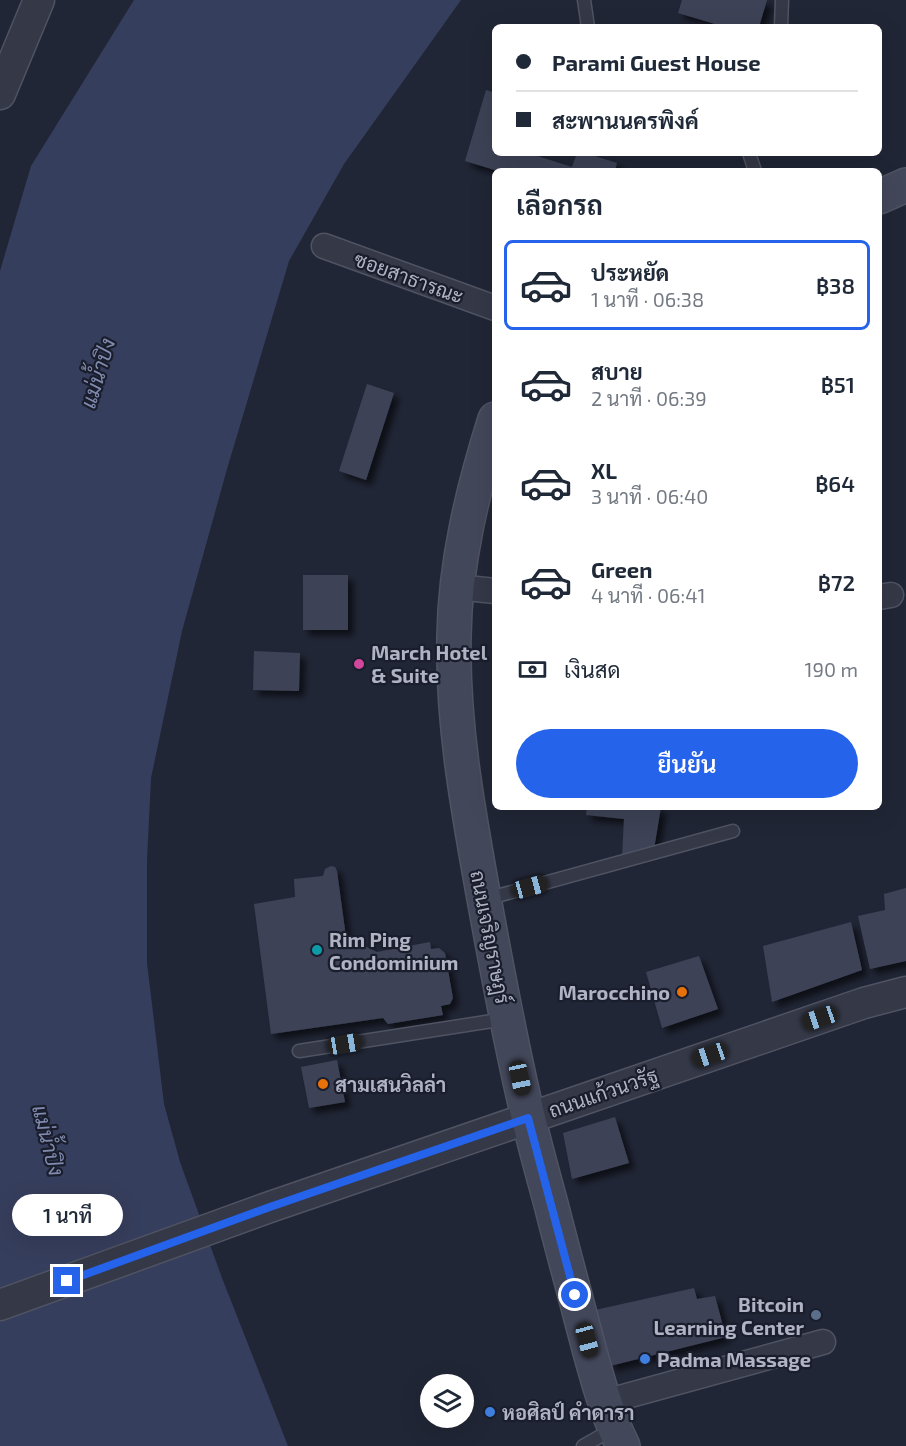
<!DOCTYPE html>
<html lang="th">
<meta charset="utf-8">
<style>
:root{--surface:#fff;--page:#f2f2f3;--text:#1f2937;--muted:#747a83;--line:#e0e1e3;--accent:#2563eb}
body{margin:0;font-family:"Exo 2",Sarabun,sans-serif;background:var(--page);color:var(--text);height:100vh;display:flex;flex-direction:column;font-size:22px;white-space:nowrap}
*{box-sizing:border-box;margin:0}
p{font-size:20px;color:var(--muted)}
.icon{flex:none;width:33px;height:33px;fill:none;stroke:currentColor;stroke-width:2;stroke-linecap:round;stroke-linejoin:round}
.map{position:relative;flex:1;overflow:hidden}
.panel{position:absolute;left:492px;top:168px;width:390px;height:642px;display:flex;flex-direction:column;background:var(--surface);border-radius:9px;box-shadow:0 6px 24px #0002}
.panel>*{flex:none}
.guide{position:absolute;left:492px;top:24px;width:390px;height:132px;border-radius:9px;box-shadow:0 6px 24px #0002;display:grid;align-content:center;height:132px;padding:0 24px;background:var(--surface)}
.controls{position:absolute;left:420px;top:1374px;display:grid;gap:12px}
.controls a{display:grid;place-items:center;width:54px;height:54px;border-radius:50%;background:var(--surface);box-shadow:0 6px 24px #0002;font-size:30px}
.end{position:absolute;width:27px;height:27px;margin:-14px;border:8px solid #2563eb;background:#fff;box-shadow:0 0 0 3px #fff}
.from{border-radius:50%}
.bubble{position:absolute;height:42px;border-radius:21px;background:var(--surface);box-shadow:0 6px 24px #0002;font-size:20px;font-weight:600;line-height:42px;text-align:center}
.car{position:absolute;width:18px;height:36px;margin:-18px -9px;border-radius:8px;box-shadow:0 0 4px 2px #0007;background:linear-gradient(#222 24%,#8ab4d8 0 40%,#222 0 76%,#8ab4d8 0 86%,#222 0)}
.guide b{display:flex;align-items:center;gap:21px;height:57px;font-size:22px}
.guide b+b{border-top:2px solid var(--line)}
.guide i{width:15px;height:15px;background:var(--text)}
ul{padding:0;list-style:none}
li{display:flex;align-items:center;gap:18px;height:90px;margin:0 12px 9px;padding:0 12px;border:3px solid transparent;border-radius:9px}
li div{flex:1}
li b{display:block;font-size:22px}
li em{font-style:normal;font-weight:600}
li.on{border-color:var(--accent)}
li>.icon{width:54px;height:54px;stroke-width:1.5}
h2{padding:0 24px;font-size:27px;line-height:72px}
.pay{display:flex;align-items:center;gap:15px;height:66px;padding:0 24px;font-size:22px}
.pay p{margin-inline-start:auto}
.primary-button{display:flex;gap:12px;margin-top:auto;padding:12px 24px}
.primary-button a{flex:1;height:69px;border-radius:36px;background:var(--accent);color:#fff;font-size:24px;font-weight:600;line-height:69px;text-align:center}
.map>svg:first-child{display:block}
.water{fill:#363e5d}
.building{fill:#3e4357;filter:url(#shadow)}
.lines{fill:none;stroke-linecap:round;stroke-linejoin:round}
.service-casing{stroke:#4f5362;stroke-width:15}
.minor-casing{stroke:#4f5362;stroke-width:27}
.tertiary-casing{stroke:#4f5362;stroke-width:33}
.secondary-casing{stroke:#4f5362;stroke-width:36}
.service{stroke:#353847;stroke-width:12}
.minor{stroke:#353847;stroke-width:24}
.tertiary{stroke:#353847;stroke-width:30}
.secondary{stroke:#43475a;stroke-width:33}
.route{stroke:#2563eb;stroke-width:8}
.hotel-dot{fill:#d1479c;stroke:#1a1e2c;stroke-width:2}
.culture-dot{fill:#0f9aa8;stroke:#1a1e2c;stroke-width:2}
.food-dot{fill:#e8710a;stroke:#1a1e2c;stroke-width:2}
.service-dot{fill:#5c6f8a;stroke:#1a1e2c;stroke-width:2}
.shop-dot{fill:#3f7fe0;stroke:#1a1e2c;stroke-width:2}
.labels{text-anchor:middle;dominant-baseline:central;stroke-width:4.5;stroke-linejoin:round;paint-order:stroke}
.street-label{font-size:20px;fill:#afb3c4;stroke:#1a1e2c}
.poi-label{font-size:20px;font-weight:bold;fill:#afb3c4;stroke:#1a1e2c;text-anchor:start}
.water-label{font-size:21px;font-style:italic;fill:#808baf;stroke:#1a1e2c}
</style>
<div class="map">
<svg width="906" height="1446" viewBox="0 0 906 1446">
<defs>
<filter id="shadow"><feDropShadow dx="5.5" dy="5.5" stdDeviation="3" flood-color="#0009"/></filter>
</defs>
<rect width="100%" height="100%" fill="#212636"/>
<polygon class="water" points="134,0 461,0 344,164 289,261 227,469 182,631 151,778 147,860 147,963 164,1104 180,1162 222,1278 288,1446 0,1446 0,271 31,166"/>
<g class="building">
<polygon points="682,0 767,0 759,27 725,27 678,13"/>
<polygon points="486,90 495,93 495,153 528,153 572,167 577,153 585,153 617,163 615,171 498,171 465,161"/>
<polygon points="367,384 394,393 366,480 339,471"/>
<rect x="303" y="575" width="45" height="55"/>
<polygon points="254,651 300,653 299,691 253,690"/>
<polygon points="587,807 661,807 654,849 622,858 624,819 586,815"/>
<polygon points="331,866 335,867 337,871 347,944 363,945 377,952 430,942 431,949 439,948 445,953 453,998 450,1004 441,1006 443,1015 388,1024 383,1018 271,1034 254,904 295,897 294,879 323,876 325,869"/>
<polygon points="906,888 906,961 870,969 858,916 885,910 884,894"/>
<polygon points="851,922 862,970 772,1002 763,946"/>
<polygon points="699,956 718,1009 662,1028 646,972"/>
<polygon points="337,1060 345,1102 309,1108 301,1067"/>
<polygon points="615,1117 629,1163 572,1179 563,1133"/>
<polygon points="694,1288 697,1299 715,1296 726,1337 610,1366 595,1310"/>
</g>
<g class="lines">
<defs>
<g id="service">
<polyline points="584,0 588,27"/>
<polyline points="781,27 782,0"/>
<polyline points="749,153 755,171"/>
<polyline points="486,899 733,831"/>
<polyline points="299,1051 505,1019"/>
<polyline points="583,1446 613,1429"/>
</g>
<g id="minor">
<polyline points="324,246 495,308"/>
<polyline points="457,587 495,591"/>
<polyline points="879,597 891,595"/>
<polyline points="605,1402 823,1342"/>
</g>
<g id="tertiary">
<polyline points="0,94 39,0"/>
<polyline points="0,1305 267,1208 864,1003 906,992"/>
</g>
<g id="secondary">
<polyline points="879,197 906,185"/>
<path d="M 495,419 C 473,489 455,562 454,636 C 452,726 469,815 485,904 C 498,975 511,1046 528,1116 C 535,1147 544,1178 552,1208 C 562,1248 573,1287 583,1326 C 594,1367 604,1408 623,1446"/>
</g>
</defs>
<use href="#service" class="service-casing"/>
<use href="#minor" class="minor-casing"/>
<use href="#tertiary" class="tertiary-casing"/>
<use href="#secondary" class="secondary-casing"/>
<use href="#service" class="service"/>
<use href="#minor" class="minor"/>
<use href="#tertiary" class="tertiary"/>
<use href="#secondary" class="secondary"/>
</g>
<g class="lines">
<polyline class="route" points="67,1281 267,1208 528,1118 575,1295"/>
</g>
<circle class="hotel-dot" cx="359" cy="664" r="6"/>
<circle class="culture-dot" cx="317" cy="950" r="6"/>
<g class="food-dot">
<circle cx="682" cy="992" r="6"/>
<circle cx="323" cy="1084" r="6"/>
</g>
<circle class="service-dot" cx="816" cy="1315" r="6"/>
<g class="shop-dot">
<circle cx="645" cy="1359" r="6"/>
<circle cx="490" cy="1412" r="6"/>
</g>
<g class="labels">
<g class="street-label">
<text transform="translate(409 277) rotate(20)">ซอยสาธารณะ</text>
<text transform="translate(491 937) rotate(79)">ถนนเจริญราษฎร์</text>
<text transform="translate(603 1092) rotate(-19)">ถนนแก้วนวรัฐ</text>
</g>
<g class="poi-label">
<text x="371" y="652">March Hotel<tspan x="371" dy="23">&amp; Suite</tspan></text>
<text x="329" y="939">Rim Ping<tspan x="329" dy="23">Condominium</tspan></text>
<text x="670" y="992" text-anchor="end">Marocchino</text>
<text x="335" y="1084">สามเสนวิลล่า</text>
<text x="804" y="1304" text-anchor="end">Bitcoin<tspan x="804" dy="23">Learning Center</tspan></text>
<text x="657" y="1359">Padma Massage</text>
<text x="502" y="1412">หอศิลป์ คำดารา</text>
</g>
<g class="water-label">
<text transform="translate(97 373) rotate(-73)">แม่น้ำปิง</text>
<text transform="translate(49 1140) rotate(76)">แม่น้ำปิง</text>
</g>
</g>
</svg>
<div class="controls">
<a><svg class="icon" aria-label="layers" viewBox="0 0 24 24"><path d="M12 4l9 5-9 5-9-5zM3 14l9 5 9-5"/></svg></a>
</div>
<i class="end from" style="left:575px;top:1295px"></i>
<i class="end" style="left:67px;top:1281px"></i>
<div class="bubble" style="left:12px;top:1194px;width:111px">1 นาที</div>
<i class="car" style="left:530px;top:887px;rotate:75deg"></i>
<i class="car" style="left:820px;top:1018px;rotate:251deg"></i>
<i class="car" style="left:345px;top:1044px;rotate:81deg"></i>
<i class="car" style="left:710px;top:1055px;rotate:251deg"></i>
<i class="car" style="left:520px;top:1078px;rotate:168deg"></i>
<i class="car" style="left:587px;top:1340px;rotate:165deg"></i>
<div class="guide">
<b><i class="from"></i>Parami Guest House</b>
<b><i></i>สะพานนครพิงค์</b>
</div>
<section class="panel">
<h2>เลือกรถ</h2>
<ul>
<li class="on"><svg class="icon" aria-label="car" viewBox="0 0 24 24"><path d="M5 17H2v-5l4-1 3-4h7l3 4 3 1v5h-3M9 17h6M6 11h13"/><circle cx="7" cy="17" r="2"/><circle cx="17" cy="17" r="2"/></svg><div><b>ประหยัด</b><p>1 นาที · 06:38</p></div><em>฿38</em></li>
<li><svg class="icon" aria-label="car" viewBox="0 0 24 24"><path d="M5 17H2v-5l4-1 3-4h7l3 4 3 1v5h-3M9 17h6M6 11h13"/><circle cx="7" cy="17" r="2"/><circle cx="17" cy="17" r="2"/></svg><div><b>สบาย</b><p>2 นาที · 06:39</p></div><em>฿51</em></li>
<li><svg class="icon" aria-label="car" viewBox="0 0 24 24"><path d="M5 17H2v-5l4-1 3-4h7l3 4 3 1v5h-3M9 17h6M6 11h13"/><circle cx="7" cy="17" r="2"/><circle cx="17" cy="17" r="2"/></svg><div><b>XL</b><p>3 นาที · 06:40</p></div><em>฿64</em></li>
<li><svg class="icon" aria-label="car" viewBox="0 0 24 24"><path d="M5 17H2v-5l4-1 3-4h7l3 4 3 1v5h-3M9 17h6M6 11h13"/><circle cx="7" cy="17" r="2"/><circle cx="17" cy="17" r="2"/></svg><div><b>Green</b><p>4 นาที · 06:41</p></div><em>฿72</em></li>
</ul>
<div class="pay"><svg class="icon" aria-label="cash" viewBox="0 0 24 24"><path d="M3 7h18v10H3z"/><circle cx="12" cy="12" r="2"/></svg>เงินสด<p>190 m</p></div>
<div class="primary-button"><a>ยืนยัน</a></div>
</section>
</div>
